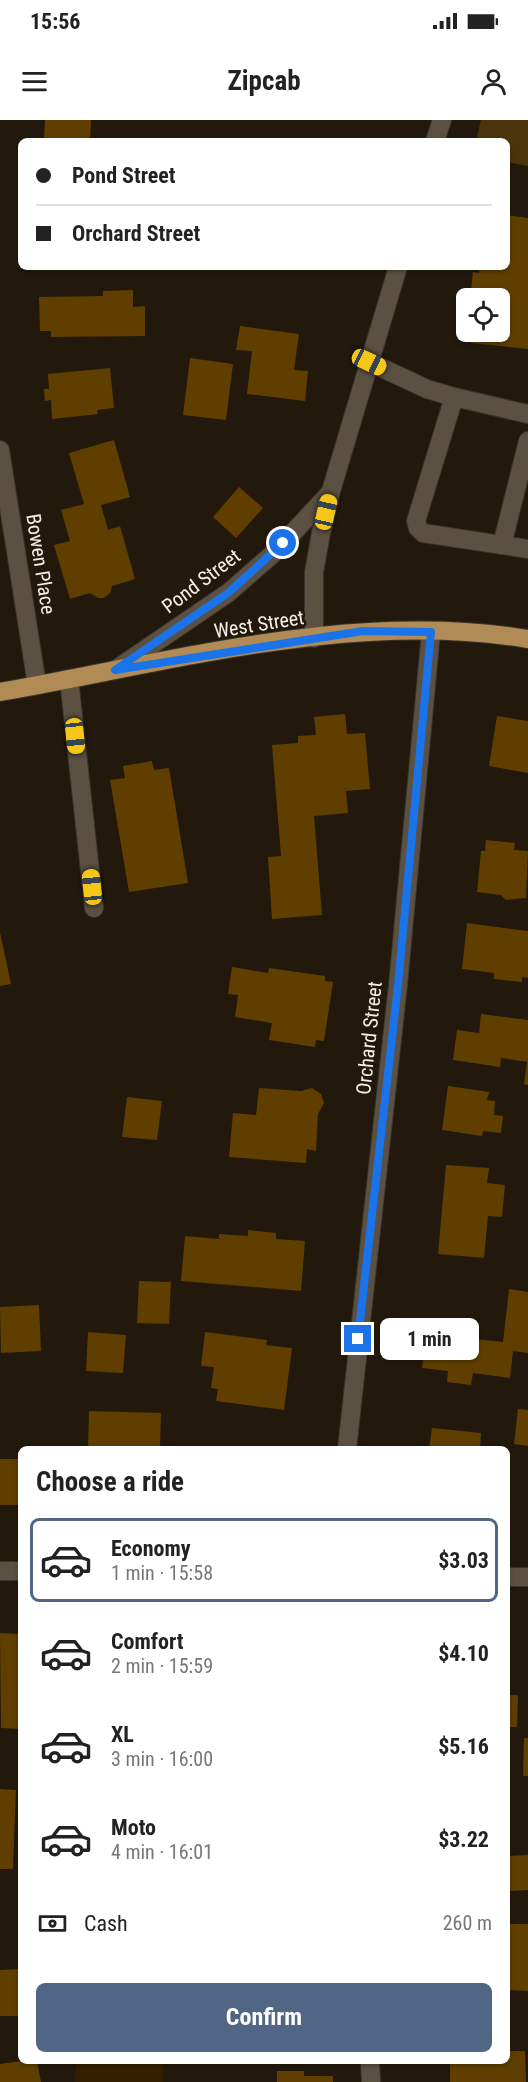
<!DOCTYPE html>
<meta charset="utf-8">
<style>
:root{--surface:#fff;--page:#f2f2f2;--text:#222;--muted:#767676;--line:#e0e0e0;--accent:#506684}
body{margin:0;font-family:"Roboto Condensed",sans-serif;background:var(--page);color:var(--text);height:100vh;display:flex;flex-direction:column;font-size:22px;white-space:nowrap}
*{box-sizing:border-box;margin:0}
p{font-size:20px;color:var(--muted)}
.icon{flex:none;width:33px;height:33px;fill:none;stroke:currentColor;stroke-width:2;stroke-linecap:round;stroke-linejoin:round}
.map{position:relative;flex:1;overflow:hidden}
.sheet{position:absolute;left:18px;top:1326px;width:492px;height:618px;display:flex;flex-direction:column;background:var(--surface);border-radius:9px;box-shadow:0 2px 4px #0004}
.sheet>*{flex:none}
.top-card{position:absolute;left:18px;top:18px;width:492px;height:132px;border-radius:9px;box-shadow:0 2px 4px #0004;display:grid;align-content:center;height:132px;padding:0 18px;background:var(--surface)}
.tools{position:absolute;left:456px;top:168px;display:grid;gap:12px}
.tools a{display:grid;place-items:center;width:54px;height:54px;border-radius:9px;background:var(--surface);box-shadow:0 2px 4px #0004;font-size:30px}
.end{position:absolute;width:27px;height:27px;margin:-14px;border:8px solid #1a73e8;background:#fff;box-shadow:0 0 0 3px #fff}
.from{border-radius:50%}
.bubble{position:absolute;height:42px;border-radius:9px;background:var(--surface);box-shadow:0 2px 4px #0004;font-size:20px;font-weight:700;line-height:42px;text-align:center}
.car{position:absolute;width:18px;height:36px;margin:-18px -9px;border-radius:8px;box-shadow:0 0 4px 2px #0007;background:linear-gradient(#f5c518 24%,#345 0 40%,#f5c518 0 76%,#345 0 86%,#f5c518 0)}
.top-card b{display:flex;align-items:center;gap:21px;height:57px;font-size:22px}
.top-card b+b{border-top:2px solid var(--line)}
.top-card i{width:15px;height:15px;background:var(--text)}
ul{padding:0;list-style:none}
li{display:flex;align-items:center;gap:18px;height:84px;margin:0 12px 9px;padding:0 6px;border:3px solid transparent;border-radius:9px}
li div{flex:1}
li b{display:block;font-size:22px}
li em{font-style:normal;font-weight:700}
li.on{border-color:var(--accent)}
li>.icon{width:54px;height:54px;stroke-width:1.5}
h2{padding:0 18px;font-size:27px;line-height:72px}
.pay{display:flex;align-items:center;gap:15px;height:66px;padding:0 18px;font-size:22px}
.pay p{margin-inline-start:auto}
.cta{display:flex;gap:12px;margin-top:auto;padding:12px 18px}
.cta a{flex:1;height:69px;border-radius:9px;background:var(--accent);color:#fff;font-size:24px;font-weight:700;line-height:69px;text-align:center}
.status{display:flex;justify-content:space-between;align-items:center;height:42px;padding:0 30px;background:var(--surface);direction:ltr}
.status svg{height:16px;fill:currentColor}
header{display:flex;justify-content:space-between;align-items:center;height:78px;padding:0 18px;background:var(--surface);font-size:27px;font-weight:700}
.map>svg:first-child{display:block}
.green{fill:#342001}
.water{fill:#4b340c}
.building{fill:#5f3e00}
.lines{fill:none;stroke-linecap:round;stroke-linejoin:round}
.minor-casing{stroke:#3a342e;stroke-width:20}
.major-casing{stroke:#3a342e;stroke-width:20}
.minor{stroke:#5b5042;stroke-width:18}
.major{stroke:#b08b55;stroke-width:18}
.route{stroke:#1a73e8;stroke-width:8}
.labels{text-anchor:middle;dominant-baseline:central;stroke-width:5;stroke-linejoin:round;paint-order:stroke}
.street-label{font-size:20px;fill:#f7f0e8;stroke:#22190c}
</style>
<div class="status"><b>15:56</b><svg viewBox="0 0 49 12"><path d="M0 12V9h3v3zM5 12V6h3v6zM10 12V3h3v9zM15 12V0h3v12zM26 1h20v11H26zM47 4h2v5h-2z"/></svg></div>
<header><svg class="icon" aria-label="menu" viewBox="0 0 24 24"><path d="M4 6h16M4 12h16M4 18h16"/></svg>Zipcab<svg class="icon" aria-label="person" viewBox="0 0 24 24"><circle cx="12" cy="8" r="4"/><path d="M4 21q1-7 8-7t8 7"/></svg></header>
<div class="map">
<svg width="528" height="1962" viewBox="0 0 528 1962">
<rect width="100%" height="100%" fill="#22190c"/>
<polygon class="green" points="76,1941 163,1941 163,1962 75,1962"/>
<polygon class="water" points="481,0 528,0 528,46 507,42 507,21 476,21"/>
<g class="building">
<polygon points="45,0 91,0 90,21 44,21"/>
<polygon points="507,95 528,98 528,229 471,223 472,212 500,212 500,178 476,178 477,170 471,170 473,152 479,153 480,147 507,147"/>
<polygon points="133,170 133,187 145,186 145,216 51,217 51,211 40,211 39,177 103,176 103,171"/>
<polygon points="240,206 299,214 294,250 308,251 305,281 247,274 252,231 236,230"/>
<polygon points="190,238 233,244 226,300 183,295"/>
<polygon points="110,248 114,288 97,290 98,294 52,299 51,280 45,281 44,269 49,269 48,254"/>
<polygon points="114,320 130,377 101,385 108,410 120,406 135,459 112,466 110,473 104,478 98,478 90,473 70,479 54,425 70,421 61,390 84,384 69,333"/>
<polygon points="239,367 263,388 236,418 213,397"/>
<polygon points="345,594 347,614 365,613 370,669 346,671 348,693 314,696 322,795 272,799 268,737 281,736 272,625 298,623 298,616 316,615 314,597"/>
<polygon points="497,596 528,601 528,653 489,646"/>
<polygon points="152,641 154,650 169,648 188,763 129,772 110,660 125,658 123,646"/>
<polygon points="486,720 515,723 514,730 528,731 526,778 506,780 501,775 477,772 481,731 485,731"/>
<polygon points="467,803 528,811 528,858 522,857 522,862 494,859 494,853 462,849"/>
<polygon points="0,812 11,864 0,866"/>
<polygon points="232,847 268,853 269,848 325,856 325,861 333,862 324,921 316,920 315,927 269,920 272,903 235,897 238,875 228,874"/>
<polygon points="481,894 528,900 528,942 501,938 500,947 453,940 457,910 479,913"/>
<polygon points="527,942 528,942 528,965 524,964"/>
<polygon points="448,966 489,972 487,980 495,981 494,995 503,996 501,1013 483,1011 482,1016 442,1010"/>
<polygon points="259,968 301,971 312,968 321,974 324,983 318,994 316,1031 307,1029 306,1043 229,1037 233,993 256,995"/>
<polygon points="127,977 162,981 157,1020 122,1017"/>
<polygon points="446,1045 489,1048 487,1063 505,1065 502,1097 488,1096 484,1138 438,1134"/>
<polygon points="248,1110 276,1113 276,1119 305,1121 301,1171 181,1161 185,1116 219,1119 219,1114 248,1116"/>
<polygon points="139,1161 171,1162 169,1204 137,1203"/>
<polygon points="509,1169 528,1172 528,1233 513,1231 510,1258 473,1253 471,1265 447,1262 448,1251 422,1248 427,1206 475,1212 474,1219 503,1222"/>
<polygon points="39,1185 41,1231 1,1233 0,1187"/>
<polygon points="88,1212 126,1215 123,1253 86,1251"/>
<polygon points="205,1212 267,1220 266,1225 292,1228 284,1290 216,1281 218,1269 211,1268 214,1247 201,1246"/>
<polygon points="518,1289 528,1290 528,1326 514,1324"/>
<polygon points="89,1291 161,1293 160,1329 88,1329"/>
<polygon points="432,1308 481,1313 480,1329 429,1329"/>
<rect x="0" y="1339" width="21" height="46"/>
<polygon points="0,1513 21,1514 21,1609 1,1608"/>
<polygon points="507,1555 510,1555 510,1575 518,1575 517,1607 507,1607"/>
<polygon points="524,1618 528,1618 528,1656 523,1656"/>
<polygon points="0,1669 16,1670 13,1749 0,1749"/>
<polygon points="528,1735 528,1770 507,1771 507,1736"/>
<polygon points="507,1804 528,1804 528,1871 507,1870"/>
<polygon points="21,1849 21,1896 0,1896 0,1850"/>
<polygon points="507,1931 525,1931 526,1962 450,1962 450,1941 507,1941"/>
<polygon points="21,1941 37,1941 41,1962 0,1962 0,1944"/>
<polygon points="277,1951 304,1951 304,1956 333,1956 333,1962 277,1962"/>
</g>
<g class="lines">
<defs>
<g id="minor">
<polyline points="435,21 442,0"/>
<polyline points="369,242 427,269 454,277 528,294"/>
<polyline points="454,277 416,401 418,408 423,413 528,429"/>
<polyline points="0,330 37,565"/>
<polyline points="502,425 528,321"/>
<polyline points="314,518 314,452 321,413 331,371 398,147"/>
<polyline points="115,550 228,473 275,432 330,373"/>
<polyline points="69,559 94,788"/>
<polyline points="347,1329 398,865 431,512"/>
<polyline points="0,1451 21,1451"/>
<polyline points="507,1457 528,1457"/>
<polyline points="370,1941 371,1962"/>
</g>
<path id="major" d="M 0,572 C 171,542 354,490 528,519"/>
</defs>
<use href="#minor" class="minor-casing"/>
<use href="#major" class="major-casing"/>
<use href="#minor" class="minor"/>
<use href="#major" class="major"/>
</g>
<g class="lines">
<polyline class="route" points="283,423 228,473 115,550 363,511 431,512 398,865 358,1219"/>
</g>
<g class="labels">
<g class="street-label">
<text transform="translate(41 444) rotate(81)">Bowen Place</text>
<text transform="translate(201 461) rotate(-37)">Pond Street</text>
<text transform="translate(259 504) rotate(-9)">West Street</text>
<text transform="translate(369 918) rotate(-84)">Orchard Street</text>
</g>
</g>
</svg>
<div class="tools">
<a><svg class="icon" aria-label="locate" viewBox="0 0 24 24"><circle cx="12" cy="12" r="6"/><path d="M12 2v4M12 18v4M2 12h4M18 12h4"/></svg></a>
</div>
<i class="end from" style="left:283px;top:423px"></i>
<i class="end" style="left:358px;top:1219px"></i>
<div class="bubble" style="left:380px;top:1198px;width:99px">1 min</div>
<i class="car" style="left:369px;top:242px;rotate:115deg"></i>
<i class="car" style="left:326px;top:392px;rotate:13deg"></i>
<i class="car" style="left:75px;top:616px;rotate:174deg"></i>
<i class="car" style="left:92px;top:767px;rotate:354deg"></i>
<div class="top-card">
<b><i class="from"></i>Pond Street</b>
<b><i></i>Orchard Street</b>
</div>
<section class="sheet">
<h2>Choose a ride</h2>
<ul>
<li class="on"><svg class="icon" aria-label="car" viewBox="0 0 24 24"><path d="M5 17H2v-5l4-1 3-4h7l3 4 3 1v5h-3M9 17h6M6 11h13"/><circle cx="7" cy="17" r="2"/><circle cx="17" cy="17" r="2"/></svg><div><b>Economy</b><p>1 min · 15:58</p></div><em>$3.03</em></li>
<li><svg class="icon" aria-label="car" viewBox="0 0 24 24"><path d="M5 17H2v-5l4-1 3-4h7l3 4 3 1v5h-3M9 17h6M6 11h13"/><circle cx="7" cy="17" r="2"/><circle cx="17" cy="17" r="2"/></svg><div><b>Comfort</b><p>2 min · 15:59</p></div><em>$4.10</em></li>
<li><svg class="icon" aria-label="car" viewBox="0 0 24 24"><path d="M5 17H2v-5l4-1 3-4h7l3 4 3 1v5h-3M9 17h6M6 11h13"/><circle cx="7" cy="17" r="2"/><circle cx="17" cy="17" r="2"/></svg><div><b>XL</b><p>3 min · 16:00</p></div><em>$5.16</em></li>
<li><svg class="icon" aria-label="car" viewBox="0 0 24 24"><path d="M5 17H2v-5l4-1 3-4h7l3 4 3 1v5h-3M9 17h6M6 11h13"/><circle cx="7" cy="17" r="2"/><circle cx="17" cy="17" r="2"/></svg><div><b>Moto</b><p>4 min · 16:01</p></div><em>$3.22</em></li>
</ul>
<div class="pay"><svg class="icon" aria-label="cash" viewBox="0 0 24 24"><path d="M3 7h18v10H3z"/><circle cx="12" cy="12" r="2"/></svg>Cash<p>260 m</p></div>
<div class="cta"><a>Confirm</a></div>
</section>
</div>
